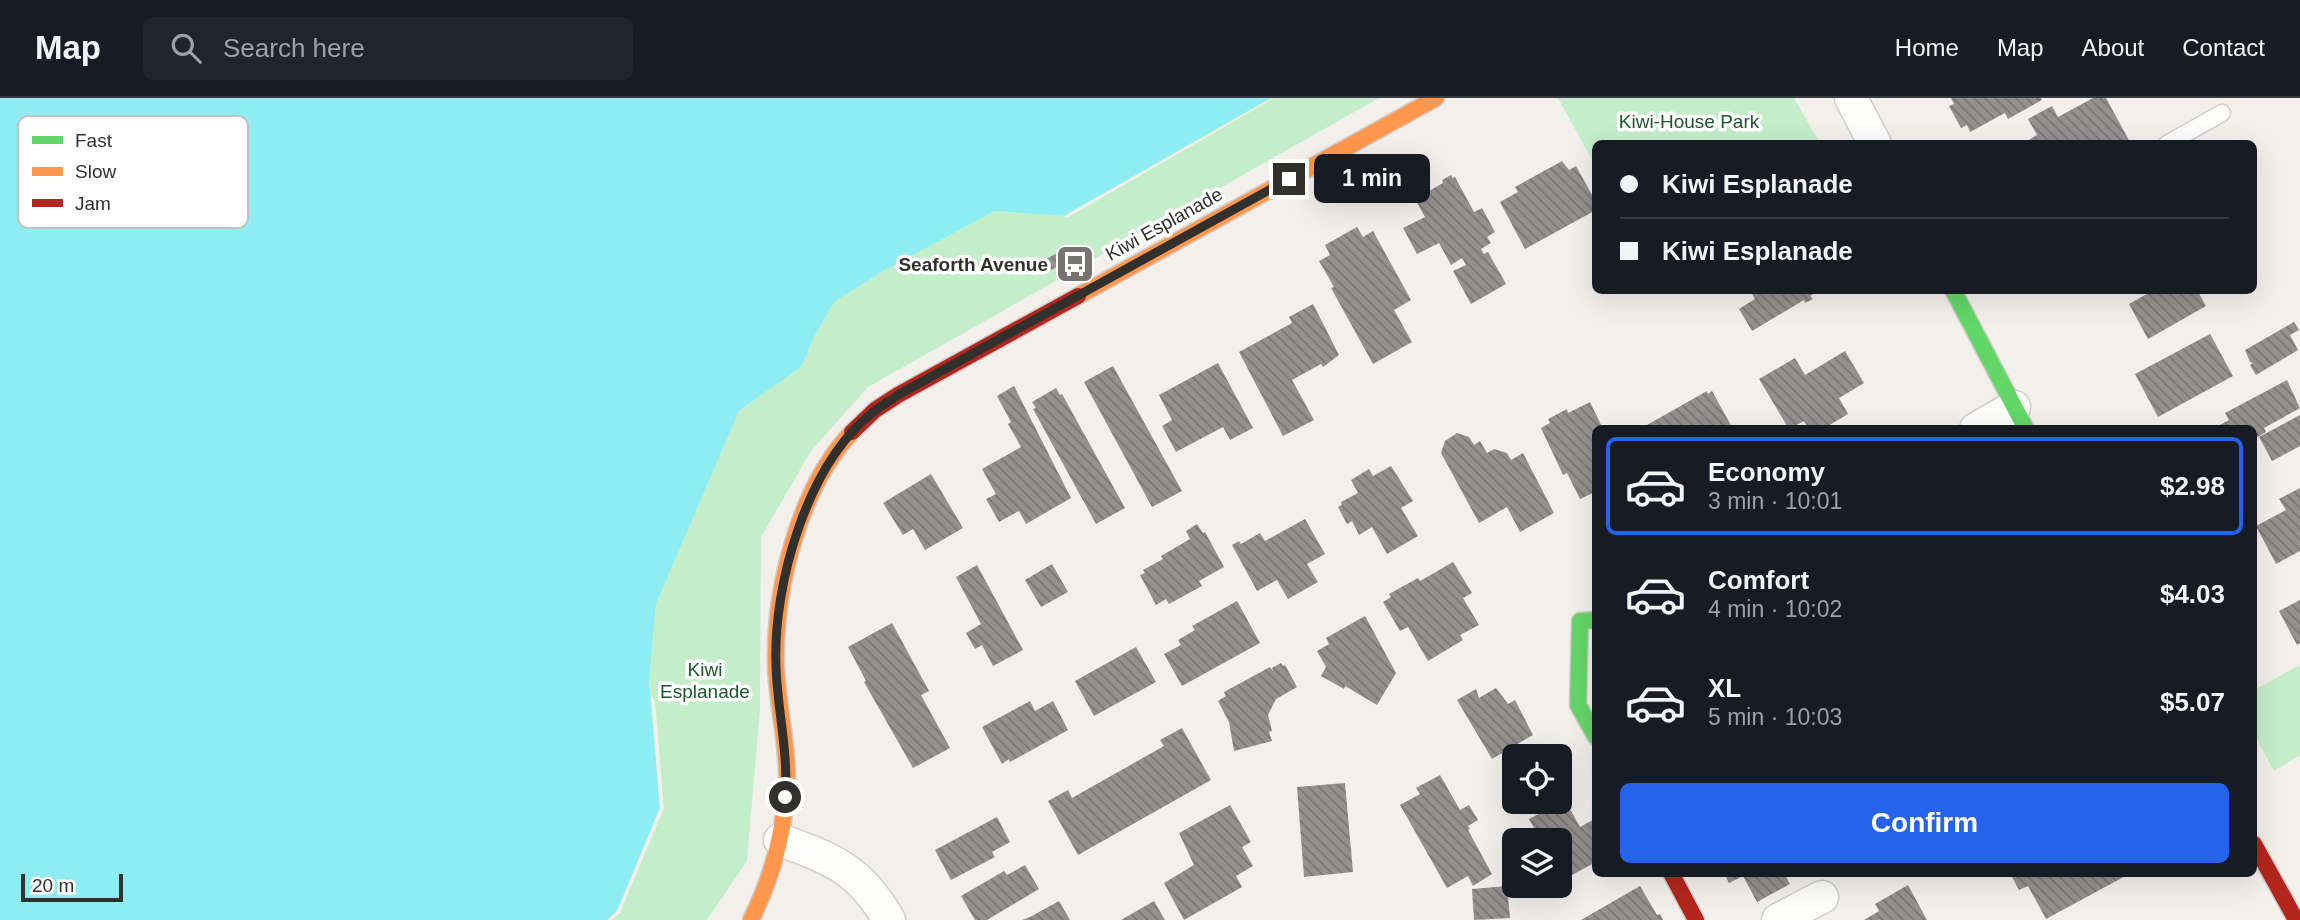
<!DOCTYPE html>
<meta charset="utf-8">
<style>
:root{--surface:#171b24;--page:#20242c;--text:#f1f3f6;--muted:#9ea1a6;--line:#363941;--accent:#2563eb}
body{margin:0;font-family:Helvetica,sans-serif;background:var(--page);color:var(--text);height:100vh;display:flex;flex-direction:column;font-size:26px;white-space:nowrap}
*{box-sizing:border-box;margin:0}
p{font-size:23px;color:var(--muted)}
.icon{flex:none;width:38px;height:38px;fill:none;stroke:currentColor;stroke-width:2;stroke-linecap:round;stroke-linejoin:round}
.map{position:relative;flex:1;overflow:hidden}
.side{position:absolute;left:1592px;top:327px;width:665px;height:452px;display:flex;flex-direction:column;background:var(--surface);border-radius:10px;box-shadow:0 7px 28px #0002}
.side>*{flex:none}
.hud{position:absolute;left:1592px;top:42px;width:665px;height:154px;border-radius:10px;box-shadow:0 7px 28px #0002;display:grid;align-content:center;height:154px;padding:0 28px;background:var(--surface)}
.tools{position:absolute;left:1502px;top:646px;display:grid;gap:14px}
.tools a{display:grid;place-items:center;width:70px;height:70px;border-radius:10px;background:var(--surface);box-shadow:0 7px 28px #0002;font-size:35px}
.scale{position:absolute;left:21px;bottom:18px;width:102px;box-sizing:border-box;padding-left:7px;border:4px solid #32302d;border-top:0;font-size:19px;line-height:24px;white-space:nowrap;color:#32302d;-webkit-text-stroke:5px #fff;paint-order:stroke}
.end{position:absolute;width:32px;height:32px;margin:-16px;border:9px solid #32302d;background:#fff;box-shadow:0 0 0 4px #fff}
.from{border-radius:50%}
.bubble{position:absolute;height:49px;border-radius:10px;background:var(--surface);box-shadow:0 7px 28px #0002;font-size:23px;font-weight:800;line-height:49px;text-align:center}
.hud b{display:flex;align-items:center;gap:24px;height:66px;font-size:26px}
.hud b+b{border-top:2px solid var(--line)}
.hud i{width:18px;height:18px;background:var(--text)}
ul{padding:12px 0 0;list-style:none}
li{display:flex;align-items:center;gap:21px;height:98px;margin:0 14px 10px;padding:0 14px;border:4px solid transparent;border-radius:10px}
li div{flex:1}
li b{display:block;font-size:26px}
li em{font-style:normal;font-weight:800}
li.current{border-color:var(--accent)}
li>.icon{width:63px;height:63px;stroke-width:1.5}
.action{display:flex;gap:14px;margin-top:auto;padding:14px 28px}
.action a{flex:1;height:80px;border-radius:10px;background:var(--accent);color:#fff;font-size:28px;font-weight:800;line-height:80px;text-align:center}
header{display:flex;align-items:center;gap:42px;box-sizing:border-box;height:98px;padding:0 35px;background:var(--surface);border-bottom:2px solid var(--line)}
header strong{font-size:33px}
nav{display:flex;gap:38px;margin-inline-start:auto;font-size:24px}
.search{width:490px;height:63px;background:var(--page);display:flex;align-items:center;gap:18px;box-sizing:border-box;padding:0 24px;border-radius:10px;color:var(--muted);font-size:26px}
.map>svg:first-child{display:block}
.green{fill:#c4eeca}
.water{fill:#8dedf2}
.pier{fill:#f3f0ec}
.building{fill:url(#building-back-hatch)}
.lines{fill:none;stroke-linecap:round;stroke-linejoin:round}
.lane-casing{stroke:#d0cdcb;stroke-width:19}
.street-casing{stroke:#d0cdcb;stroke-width:35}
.fast-casing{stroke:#d0cdcb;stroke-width:19}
.slow-casing{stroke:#d0cdcb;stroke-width:19}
.jam-casing{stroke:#d0cdcb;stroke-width:19}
.lane{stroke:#fdfdfc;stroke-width:16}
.street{stroke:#fdfdfc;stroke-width:32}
.fast{stroke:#63d668;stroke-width:16}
.slow{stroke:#ff974d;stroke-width:16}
.jam{stroke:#b3261e;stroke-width:16}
.route{stroke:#32302d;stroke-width:9}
.labels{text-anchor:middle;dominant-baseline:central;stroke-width:7;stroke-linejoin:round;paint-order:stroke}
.park-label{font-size:19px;fill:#1e572f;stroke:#fff}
.street-label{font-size:19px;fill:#32302d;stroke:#fff}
.poi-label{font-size:19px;font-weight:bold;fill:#32302d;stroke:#fff;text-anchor:end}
.key{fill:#fff;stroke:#c2c1c0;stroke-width:2}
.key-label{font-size:19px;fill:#32302d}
</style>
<header>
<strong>Map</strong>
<div class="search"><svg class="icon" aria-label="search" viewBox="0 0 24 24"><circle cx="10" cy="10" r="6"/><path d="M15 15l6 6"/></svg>Search here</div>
<nav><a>Home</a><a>Map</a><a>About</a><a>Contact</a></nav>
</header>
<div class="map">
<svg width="2300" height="822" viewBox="0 0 2300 822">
<defs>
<pattern id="building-back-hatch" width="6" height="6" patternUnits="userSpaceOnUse" patternTransform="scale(1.75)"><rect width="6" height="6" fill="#94918f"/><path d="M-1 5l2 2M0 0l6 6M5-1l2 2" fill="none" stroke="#797775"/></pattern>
</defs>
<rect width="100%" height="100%" fill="#f3f0ec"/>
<g class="green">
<polygon points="1267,0 1379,0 868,289 811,353 761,439 760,610 747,763 707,822 607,822 660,709 649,585 656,506 739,313 801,269 815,237 834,204 885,172 995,113 1064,118"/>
<polygon points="1558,0 1794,0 1820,45 1596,46 1596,69"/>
<polygon points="2300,567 2300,657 2274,673 2254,636 2254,592"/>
</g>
<polygon class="water" points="0,0 1270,0 1064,118 995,113 885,172 834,204 815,237 801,269 739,313 656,506 649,585 660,710 617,813 607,822 0,822"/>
<g class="pier">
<polygon points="1274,0 1067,120 1064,118 1272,0"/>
<polygon points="651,597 655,603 664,710 620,815 612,822 607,822 617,813 660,710"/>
</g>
<g class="building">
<polygon points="1951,0 2041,0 2042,2 2008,21 2005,15 1970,34 1967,27 1961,30 1949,8 1954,6"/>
<polygon points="2093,0 2106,0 2131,46 2022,46 2037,37 2028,21 2052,8 2058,19"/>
<polygon points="1562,63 1569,72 1576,68 1596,104 1596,112 1525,151 1500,104 1518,94 1515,89"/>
<polygon points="1451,77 1453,80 1455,79 1474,114 1482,110 1495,134 1487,139 1491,145 1481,151 1484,156 1488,154 1506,186 1471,206 1453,173 1466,167 1462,160 1451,167 1439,145 1417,156 1403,130 1425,119 1415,101 1443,85 1442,82"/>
<polygon points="1357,129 1363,139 1373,133 1411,202 1394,212 1412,244 1373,266 1331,190 1334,189 1319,163 1330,157 1325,147"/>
<polygon points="1063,152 1069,163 1047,174 1042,163"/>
<polygon points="1750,192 1819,192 1810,198 1813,201 1805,205 1804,202 1752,233 1739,211 1755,201"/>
<polygon points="2154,192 2197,192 2206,208 2148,241 2129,206"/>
<polygon points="1313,206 1339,257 1323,269 1321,266 1292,282 1314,322 1283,338 1239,254 1292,225 1289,219"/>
<polygon points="2294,224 2299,232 2290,237 2298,252 2256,277 2250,267 2253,265 2250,264 2245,252"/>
<polygon points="2210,236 2233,278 2158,319 2135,276"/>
<polygon points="1845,253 1864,285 1839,300 1848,316 1823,331 1809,331 1804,323 1789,331 1759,281 1795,260 1805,277"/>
<polygon points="1218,265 1253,330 1230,342 1223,329 1176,354 1162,328 1172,322 1159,297"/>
<polygon points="1113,268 1182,393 1152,409 1084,284"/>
<polygon points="2287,282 2300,310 2264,330 2266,334 2254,341 2254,331 2212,331 2229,322 2225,315"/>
<polygon points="1014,288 1071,400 1026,426 1019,413 999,424 986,401 996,396 982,371 1021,349 1008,326 1011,324 997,298"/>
<polygon points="1056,290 1060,297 1062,296 1125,410 1096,426 1033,311 1036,310 1032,304"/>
<polygon points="1707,293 1708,296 1712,293 1733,331 1648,331 1647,327"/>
<polygon points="1590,304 1603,331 1596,331 1596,401 1593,395 1580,401 1567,375 1563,377 1541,330 1550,325 1548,321 1567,311 1568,315"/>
<polygon points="2300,317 2300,348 2272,363 2259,339"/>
<polygon points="1457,335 1469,339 1474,347 1480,343 1487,355 1494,351 1507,355 1511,362 1523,355 1554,415 1520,434 1507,409 1479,425 1441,355 1445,343"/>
<polygon points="1391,368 1413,403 1401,410 1418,438 1387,456 1372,429 1359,437 1352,423 1347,426 1338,409 1342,407 1341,404 1358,395 1351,382 1369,371 1373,378"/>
<polygon points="931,376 963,430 925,452 913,431 903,437 883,405"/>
<polygon points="2300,390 2300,453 2276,466 2256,428 2286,412 2279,401"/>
<polygon points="1305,421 1325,456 1307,466 1318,484 1288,501 1277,482 1257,493 1232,447 1239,443 1241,446 1260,435 1265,443"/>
<polygon points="1197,426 1203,435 1205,434 1224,469 1199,483 1202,488 1169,506 1166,501 1156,507 1140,477 1145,475 1143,472 1163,461 1161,458 1190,441 1186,433"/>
<polygon points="1453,464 1472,495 1463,500 1479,527 1460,537 1463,542 1428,563 1408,529 1400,533 1383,504 1391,499 1389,496 1418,480 1420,483"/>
<polygon points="1052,466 1068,494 1041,509 1025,482"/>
<polygon points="977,467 1023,552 993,568 982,547 975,551 966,535 981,526 956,479"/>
<polygon points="2300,502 2300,545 2297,547 2279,513"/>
<polygon points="1237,503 1260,545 1182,588 1164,556 1181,547 1178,542 1195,532 1192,528"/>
<polygon points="1365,518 1396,575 1377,607 1345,588 1344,591 1321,578 1326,569 1317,553 1329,546 1326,540"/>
<polygon points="892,525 929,593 921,597 950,650 913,670 864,584 866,583 848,549"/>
<polygon points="1136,549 1156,584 1094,618 1075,583"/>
<polygon points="1281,565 1283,568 1285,567 1297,589 1276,601 1268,617 1272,633 1269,634 1272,643 1234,653 1229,624 1218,603 1226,598 1224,594 1270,569 1273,573 1272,570"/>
<polygon points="1496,590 1508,606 1515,602 1533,637 1492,661 1457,602 1476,591 1479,600"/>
<polygon points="1030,603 1035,613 1053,603 1068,632 1010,664 1009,661 1002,666 982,629"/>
<polygon points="1182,630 1211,682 1078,757 1048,703 1068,692 1072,700 1164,648 1160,642"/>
<polygon points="1440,677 1460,712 1469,707 1478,722 1468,728 1470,731 1468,732 1492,776 1473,788 1468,778 1447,790 1400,707 1420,696 1416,690"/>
<polygon points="1345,685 1353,774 1304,779 1297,689"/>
<polygon points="1565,702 1580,729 1596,720 1596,764 1559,784 1559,742 1530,742 1538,737 1529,721"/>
<polygon points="1230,707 1251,744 1242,749 1253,768 1236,778 1242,789 1184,822 1164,785 1194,767 1179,735"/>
<polygon points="997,719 1010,744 992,754 995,759 951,782 935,752"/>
<polygon points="1025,767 1039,791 987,822 975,822 961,798 1004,773 1007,777"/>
<polygon points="1724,775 1784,775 1790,786 1757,804 1743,778 1729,785"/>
<polygon points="2010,775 2131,775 2046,821 2028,788 2019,792"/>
<polygon points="1908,787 1927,822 1864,822 1879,813 1875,806"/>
<polygon points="1507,788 1510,820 1474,822 1472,791"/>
<polygon points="1640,788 1657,817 1660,816 1663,822 1581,822"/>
<polygon points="1059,803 1070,822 1022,822 1030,819"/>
<polygon points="1154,803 1165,822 1121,822"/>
</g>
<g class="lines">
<defs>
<polyline id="lane" points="2167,46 2222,15"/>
<g id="street">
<polyline points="1851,0 1875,46"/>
<polyline points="1976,331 2014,309"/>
<path d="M 780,742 C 832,761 860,771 889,822"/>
<polyline points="1778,822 1822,799"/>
</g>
<g id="fast">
<polyline points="1953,192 2026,331"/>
<polyline points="1596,522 1580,523 1578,607 1596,639"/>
</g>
<g id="slow">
<polyline points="1078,198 1436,0"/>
<path d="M 751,822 C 773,777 786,729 787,679 C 787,641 777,605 776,567 C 774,492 799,390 852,334"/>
</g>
<g id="jam">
<polyline points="852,334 875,312 898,297 1078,198"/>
<polyline points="2254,746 2296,822"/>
<polyline points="1671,775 1696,822"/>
</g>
</defs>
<use href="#lane" class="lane-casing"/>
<use href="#street" class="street-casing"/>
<use href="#fast" class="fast-casing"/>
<use href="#slow" class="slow-casing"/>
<use href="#jam" class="jam-casing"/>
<use href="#lane" class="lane"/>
<use href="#street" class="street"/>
<use href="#fast" class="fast"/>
<use href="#slow" class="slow"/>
<use href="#jam" class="jam"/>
</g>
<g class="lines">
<path class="route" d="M 785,699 C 789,655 777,611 776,567 C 773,486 807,367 872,315 C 880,308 890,303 898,297 L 1289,81"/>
</g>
<defs>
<symbol id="bus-square" viewBox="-11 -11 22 22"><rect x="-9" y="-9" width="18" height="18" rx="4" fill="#767370" stroke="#fff"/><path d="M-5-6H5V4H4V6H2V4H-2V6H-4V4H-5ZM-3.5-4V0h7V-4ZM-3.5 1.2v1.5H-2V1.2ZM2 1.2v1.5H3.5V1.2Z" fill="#fff"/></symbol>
</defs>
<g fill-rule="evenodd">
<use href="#bus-square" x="1053" y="144" width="44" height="44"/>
</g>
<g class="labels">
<g class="park-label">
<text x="1689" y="23">Kiwi-House Park</text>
<text x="705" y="571">Kiwi<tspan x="705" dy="22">Esplanade</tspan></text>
</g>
<g class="street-label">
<text transform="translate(1164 126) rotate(-29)">Kiwi Esplanade</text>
</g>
<g class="poi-label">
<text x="1048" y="166">Seaforth Avenue</text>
</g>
</g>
<rect x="18" y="18" width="230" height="112" rx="10" class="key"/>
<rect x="32" y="38" width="31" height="8" fill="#63d668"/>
<rect x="32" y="69" width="31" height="9" fill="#ff974d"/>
<rect x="32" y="101" width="31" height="8" fill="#b3261e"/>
<g class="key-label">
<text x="75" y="49">Fast</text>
<text x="75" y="80">Slow</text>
<text x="75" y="112">Jam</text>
</g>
</svg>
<div class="tools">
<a><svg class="icon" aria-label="locate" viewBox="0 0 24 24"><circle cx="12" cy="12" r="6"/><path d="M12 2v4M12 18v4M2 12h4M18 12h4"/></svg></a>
<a><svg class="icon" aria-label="layers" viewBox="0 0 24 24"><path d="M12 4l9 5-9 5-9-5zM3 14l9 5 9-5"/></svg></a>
</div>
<div class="scale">20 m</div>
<i class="end from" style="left:785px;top:699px"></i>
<i class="end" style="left:1289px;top:81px"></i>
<div class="bubble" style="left:1314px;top:56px;width:116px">1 min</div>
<div class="hud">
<b><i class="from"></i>Kiwi Esplanade</b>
<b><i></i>Kiwi Esplanade</b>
</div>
<section class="side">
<ul>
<li class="current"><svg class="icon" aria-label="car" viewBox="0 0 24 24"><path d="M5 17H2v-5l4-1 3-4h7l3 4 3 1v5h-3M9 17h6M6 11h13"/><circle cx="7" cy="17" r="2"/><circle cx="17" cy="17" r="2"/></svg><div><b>Economy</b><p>3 min · 10:01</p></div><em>$2.98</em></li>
<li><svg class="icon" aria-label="car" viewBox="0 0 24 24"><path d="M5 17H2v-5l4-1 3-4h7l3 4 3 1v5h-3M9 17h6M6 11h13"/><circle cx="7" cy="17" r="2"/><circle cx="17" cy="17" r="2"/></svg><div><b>Comfort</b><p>4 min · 10:02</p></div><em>$4.03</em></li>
<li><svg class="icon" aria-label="car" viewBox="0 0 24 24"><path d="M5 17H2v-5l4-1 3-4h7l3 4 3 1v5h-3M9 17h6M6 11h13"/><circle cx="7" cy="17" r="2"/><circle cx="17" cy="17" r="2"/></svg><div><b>XL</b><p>5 min · 10:03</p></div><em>$5.07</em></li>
</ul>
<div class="action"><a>Confirm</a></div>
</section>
</div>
